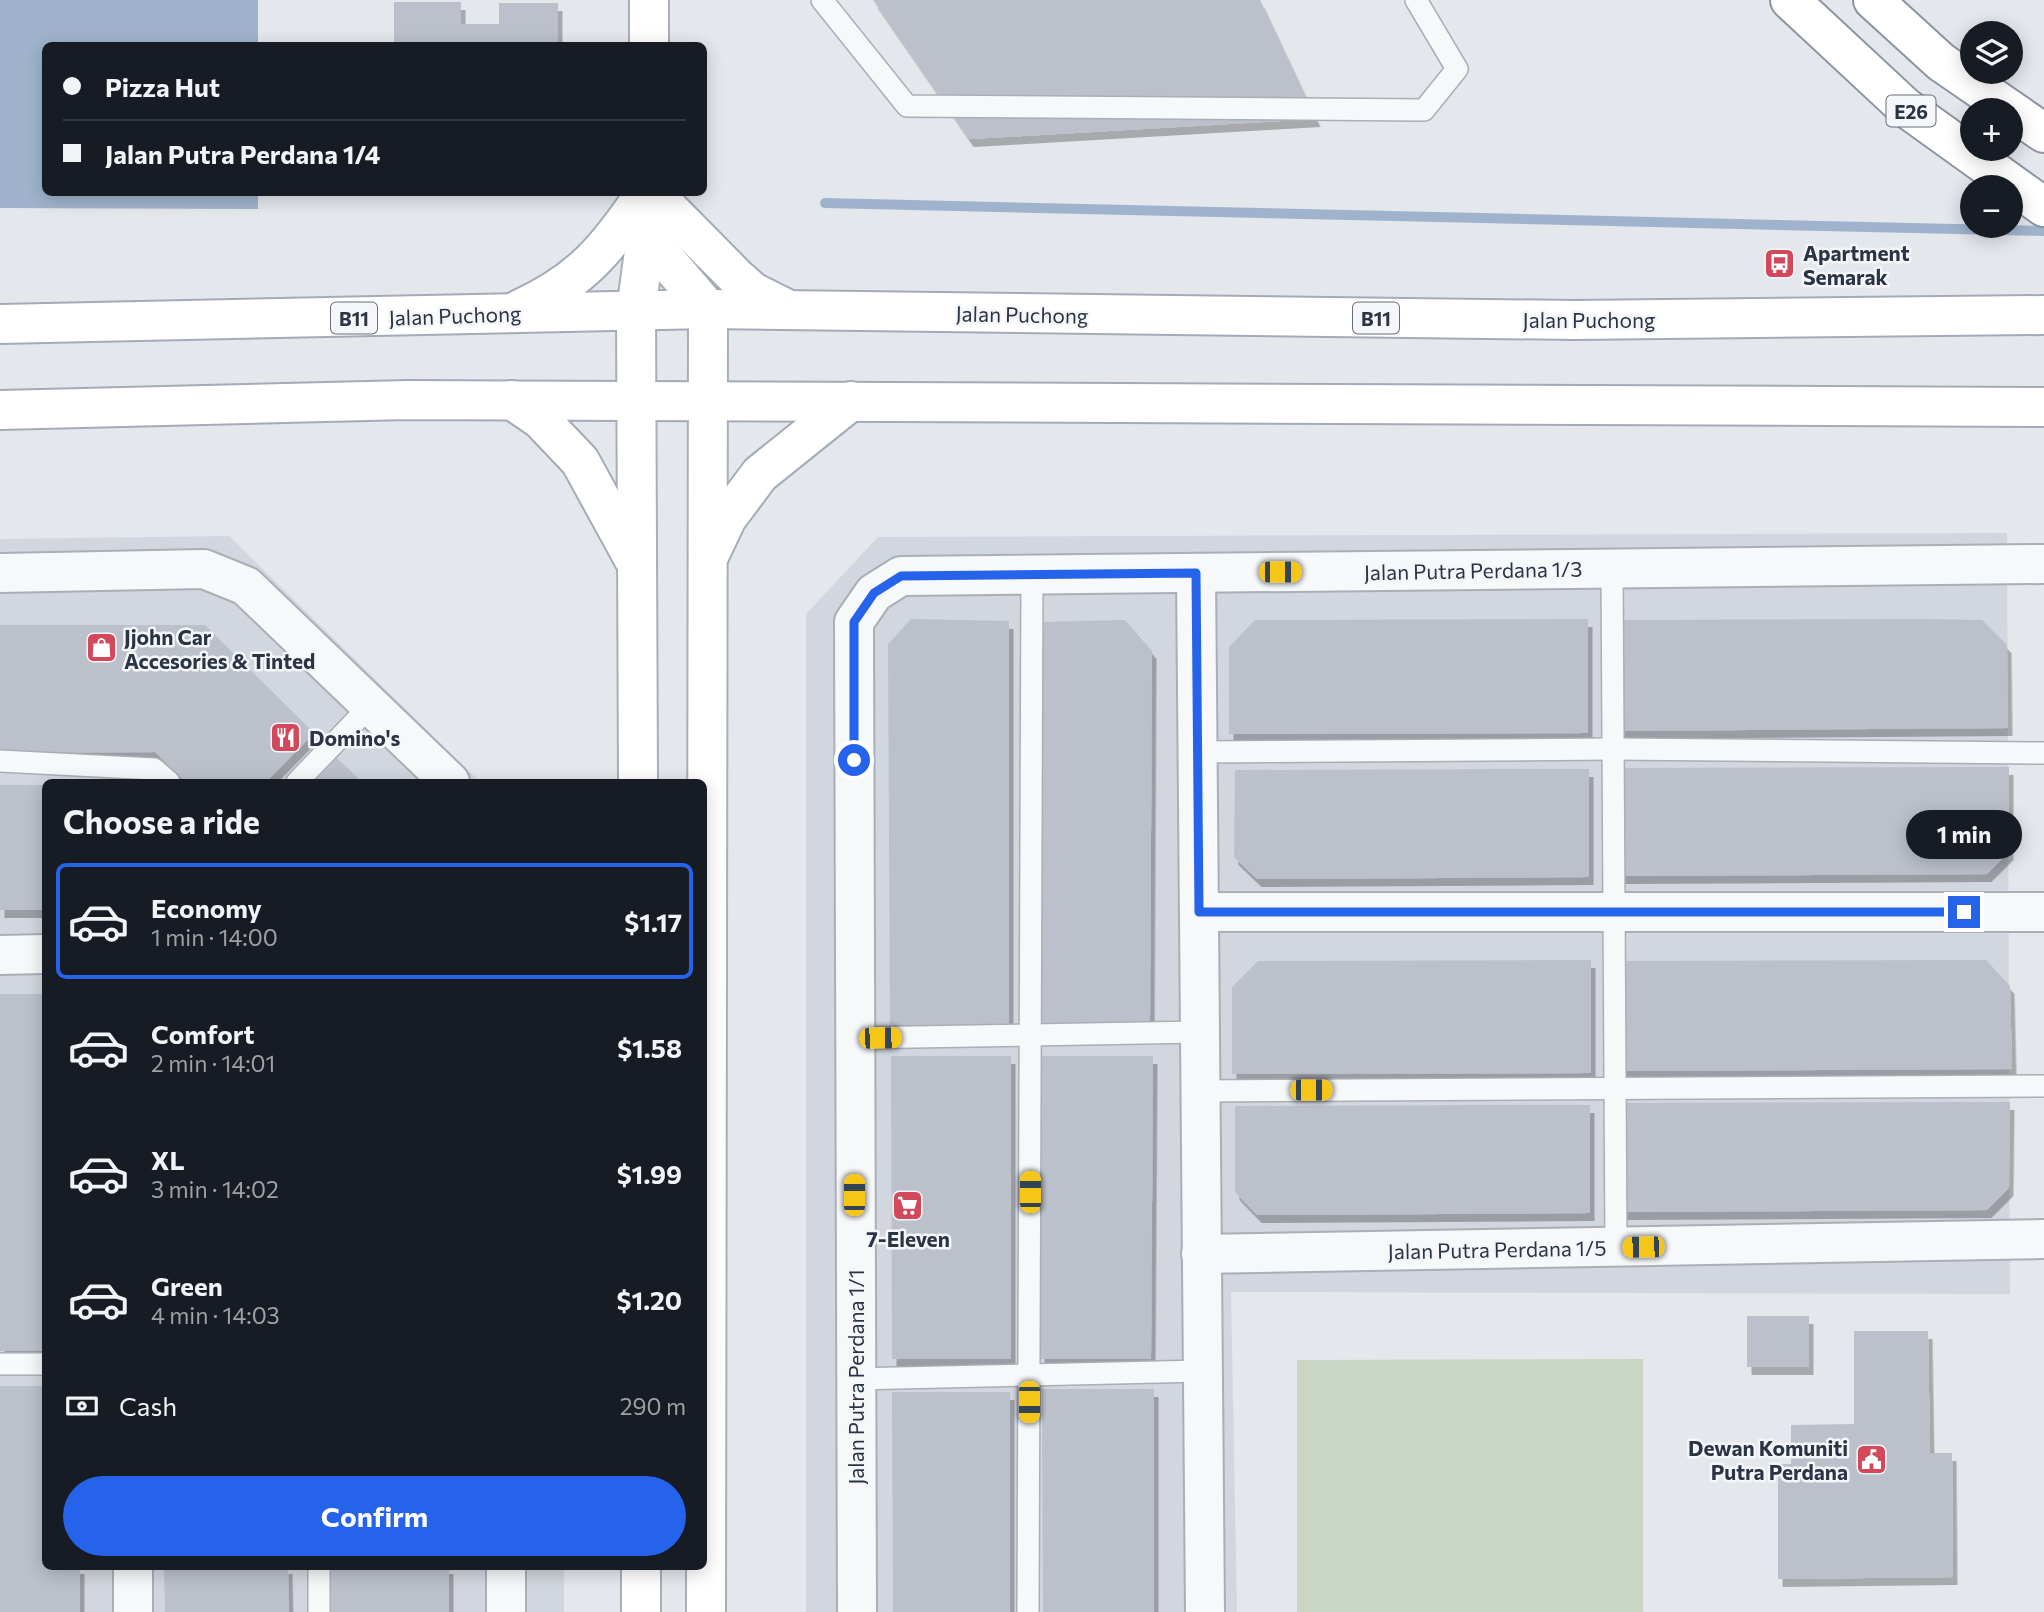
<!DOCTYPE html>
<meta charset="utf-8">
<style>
:root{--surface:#171b24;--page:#20242c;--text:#f1f3f6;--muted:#9ea1a6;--line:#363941;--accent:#2563eb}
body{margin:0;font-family:Commissioner,sans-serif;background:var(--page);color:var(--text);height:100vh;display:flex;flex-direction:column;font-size:26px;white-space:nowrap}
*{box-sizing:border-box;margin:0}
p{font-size:23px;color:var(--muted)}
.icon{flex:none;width:38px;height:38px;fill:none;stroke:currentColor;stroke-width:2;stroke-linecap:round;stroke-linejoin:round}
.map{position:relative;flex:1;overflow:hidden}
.details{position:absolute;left:42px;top:779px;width:665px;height:791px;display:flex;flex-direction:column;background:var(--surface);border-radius:10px;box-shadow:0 4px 18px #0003}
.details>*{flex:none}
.guide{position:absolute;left:42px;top:42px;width:665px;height:154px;border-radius:10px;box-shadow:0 4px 18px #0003;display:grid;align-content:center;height:154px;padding:0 21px;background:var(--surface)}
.tools{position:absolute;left:1960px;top:21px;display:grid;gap:14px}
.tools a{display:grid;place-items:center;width:63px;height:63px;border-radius:50%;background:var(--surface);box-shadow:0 4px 18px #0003;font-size:35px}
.end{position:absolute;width:32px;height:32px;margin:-16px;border:9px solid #2563eb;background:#fff;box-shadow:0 0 0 4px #fff}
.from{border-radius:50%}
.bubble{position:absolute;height:49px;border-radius:24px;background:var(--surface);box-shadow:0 4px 18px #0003;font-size:23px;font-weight:700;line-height:49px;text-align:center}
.car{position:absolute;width:21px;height:42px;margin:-21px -10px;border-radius:9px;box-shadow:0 0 5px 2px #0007;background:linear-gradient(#f5c518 24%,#345 0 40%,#f5c518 0 76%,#345 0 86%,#f5c518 0)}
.guide b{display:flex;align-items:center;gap:24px;height:66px;font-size:26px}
.guide b+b{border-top:2px solid var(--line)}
.guide i{width:18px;height:18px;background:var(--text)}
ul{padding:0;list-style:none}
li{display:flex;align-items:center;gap:21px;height:116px;margin:0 14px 10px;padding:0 7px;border:4px solid transparent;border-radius:10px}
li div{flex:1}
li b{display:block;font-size:26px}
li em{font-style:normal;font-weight:700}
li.selected{border-color:var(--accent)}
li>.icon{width:63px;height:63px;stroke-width:1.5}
h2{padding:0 21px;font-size:32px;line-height:84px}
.pay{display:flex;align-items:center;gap:18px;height:77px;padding:0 21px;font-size:26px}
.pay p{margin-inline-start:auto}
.button{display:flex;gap:14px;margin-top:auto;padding:14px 21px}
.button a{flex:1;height:80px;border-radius:42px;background:var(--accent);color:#fff;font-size:28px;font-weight:700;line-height:80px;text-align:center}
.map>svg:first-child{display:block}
.built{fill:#d2d6de}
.green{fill:#c9d6c5}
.water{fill:#9fb4cc}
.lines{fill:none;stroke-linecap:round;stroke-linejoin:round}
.stream{stroke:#9fb4cc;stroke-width:10}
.building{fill:#bbc0ca;filter:url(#shadow)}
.lane-casing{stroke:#a9aeb7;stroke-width:24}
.street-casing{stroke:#a9aeb7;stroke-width:42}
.secondary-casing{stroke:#a9aeb7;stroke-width:42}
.primary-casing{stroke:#a3abb8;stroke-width:42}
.highway-casing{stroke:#8b94a3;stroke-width:42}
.lane{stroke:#f7f8fa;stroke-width:21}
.street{stroke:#f7f8fa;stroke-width:38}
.secondary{stroke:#fff;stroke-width:38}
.primary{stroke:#fff;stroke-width:38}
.highway{stroke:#fff;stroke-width:38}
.route{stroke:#2563eb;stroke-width:9}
.labels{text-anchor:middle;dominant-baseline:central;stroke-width:5;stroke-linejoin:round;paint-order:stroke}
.shield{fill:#f4f6f9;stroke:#676e7b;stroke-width:2}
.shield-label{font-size:19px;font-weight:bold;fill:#2b3445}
.poi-label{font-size:21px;font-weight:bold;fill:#2b3445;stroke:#f4f6f9;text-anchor:start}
.street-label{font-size:21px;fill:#2b3445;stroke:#f4f6f9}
</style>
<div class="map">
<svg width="2044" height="1612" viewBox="0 0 2044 1612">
<defs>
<filter id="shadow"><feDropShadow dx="4.5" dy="8" stdDeviation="0" flood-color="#0004"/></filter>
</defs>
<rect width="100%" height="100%" fill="#e4e7ec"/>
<g class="built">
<polygon points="2007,533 2010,1294 1231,1292 1237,1612 806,1612 806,614 878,537"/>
<polygon points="229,536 480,782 46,782 46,1566 564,1566 564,1612 0,1612 0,539"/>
</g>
<polygon class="green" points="1643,1359 1643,1612 1297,1612 1297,1360"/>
<polygon class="water" points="0,0 258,0 258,45 46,46 46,192 258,193 258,209 0,208"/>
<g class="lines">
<polyline class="stream" points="825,203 2044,231"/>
</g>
<g class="building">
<polygon points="873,0 1260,0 1316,119 969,139"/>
<polygon points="394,2 461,2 461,24 499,24 499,3 558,3 558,46 394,46"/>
<polygon points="911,619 1009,621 1009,1025 890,1025 888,644"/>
<polygon points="1588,619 1588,733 1229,734 1229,647 1255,620"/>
<polygon points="1922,619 1982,620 2007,645 2008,728 1616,731 1616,620"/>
<polygon points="1125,620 1152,651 1150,1023 1037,1023 1038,622"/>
<polygon points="0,625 205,625 314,733 266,782 186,782 155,752 0,753"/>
<polygon points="337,758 362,782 313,782"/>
<polygon points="2009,767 2009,852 1987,874 1620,876 1619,768"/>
<polygon points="1521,769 1589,769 1589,877 1257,879 1234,857 1235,770"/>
<rect x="0" y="785" width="46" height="125"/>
<polygon points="1591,960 1591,1073 1232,1074 1232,987 1258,961"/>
<polygon points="1986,960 2010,986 2012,1069 1619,1071 1619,961"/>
<rect x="0" y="994" width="46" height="357"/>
<polygon points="891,1056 1011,1056 1011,1359 892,1359"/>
<polygon points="1042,1056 1153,1056 1151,1359 1040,1359"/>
<polygon points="2010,1102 2009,1188 1987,1210 1620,1212 1620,1103"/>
<polygon points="1489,1105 1590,1105 1590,1213 1257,1215 1235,1192 1235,1106"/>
<rect x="1747" y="1316" width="62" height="51"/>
<polygon points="1854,1331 1928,1331 1930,1453 1952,1453 1953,1577 1778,1579 1778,1464 1791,1464 1791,1425 1854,1424"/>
<polygon points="0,1386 46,1386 46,1566 80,1566 80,1612 0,1612"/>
<polygon points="1042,1389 1154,1389 1154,1612 1043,1612"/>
<polygon points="892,1392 1010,1392 1010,1612 893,1612"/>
<polygon points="164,1566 288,1566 289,1612 165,1612"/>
<rect x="325" y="1566" width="124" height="46"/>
</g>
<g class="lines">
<defs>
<g id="lane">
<polyline points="822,0 907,106 1424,110 1457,69 1416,0"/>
<polyline points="1612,568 1616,1247"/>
<polyline points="1198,752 1614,749 2044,753"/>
<polyline points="0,761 154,769 169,782"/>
<polyline points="297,782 370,706"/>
<polyline points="854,1038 1199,1032"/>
<polyline points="1200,1091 2044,1086"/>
<polyline points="0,1364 46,1364"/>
<polyline points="854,1379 1202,1371"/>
<polyline points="319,1566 319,1612"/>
<polyline points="1028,1612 1032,575"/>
</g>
<g id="street">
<polyline points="0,573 204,569 246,586 450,782"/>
<polyline points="1196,573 1205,1612"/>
<polyline points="1199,912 2044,912"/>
<polyline points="0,955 46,954"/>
<polyline points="1201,1254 2044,1239"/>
<polyline points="133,1566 133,1612"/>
<polyline points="506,1566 506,1612"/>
<polyline points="857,1612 854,622 874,593 901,576 2044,564"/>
</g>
<g id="secondary">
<polyline points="649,46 649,0"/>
<polyline points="648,239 708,309 706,1612"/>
<polyline points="638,782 636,311 648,222"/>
<polyline points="641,1566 641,1612"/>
</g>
<g id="primary">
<polyline points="652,192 737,278 753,292 787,309"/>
<path d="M 520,309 C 582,281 608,248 646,192"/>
<polyline points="0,324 708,309 1574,320 2044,315"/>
<polyline points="512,400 540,419 580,461 637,565"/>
<polyline points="0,410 408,400 2044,407"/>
<polyline points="708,558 727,518 760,474 851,401"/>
</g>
<g id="highway">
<polyline points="1790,0 1905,107 2044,207"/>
<polyline points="1873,0 1941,62 2044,133"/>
</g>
</defs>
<use href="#lane" class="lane-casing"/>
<use href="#street" class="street-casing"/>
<use href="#secondary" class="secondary-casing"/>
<use href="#primary" class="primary-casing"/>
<use href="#highway" class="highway-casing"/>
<use href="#lane" class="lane"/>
<use href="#street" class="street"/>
<use href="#secondary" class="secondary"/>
<use href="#primary" class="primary"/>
<use href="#highway" class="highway"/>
</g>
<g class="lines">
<polyline class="route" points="854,760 854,622 874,593 901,576 1196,573 1199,912 1964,912"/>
</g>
<defs>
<symbol id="bus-square" viewBox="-11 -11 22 22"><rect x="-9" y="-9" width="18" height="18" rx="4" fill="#d1495b" stroke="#f4f6f9"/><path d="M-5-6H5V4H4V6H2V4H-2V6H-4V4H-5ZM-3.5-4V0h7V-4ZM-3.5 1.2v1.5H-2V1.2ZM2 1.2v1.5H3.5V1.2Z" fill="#fff"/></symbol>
<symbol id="shop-square" viewBox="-11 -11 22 22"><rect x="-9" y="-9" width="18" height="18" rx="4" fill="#d1495b" stroke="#f4f6f9"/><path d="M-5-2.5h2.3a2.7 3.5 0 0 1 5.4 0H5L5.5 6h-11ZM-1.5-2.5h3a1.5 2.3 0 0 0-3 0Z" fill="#fff"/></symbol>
<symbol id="restaurant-square" viewBox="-11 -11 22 22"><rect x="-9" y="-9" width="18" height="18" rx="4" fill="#d1495b" stroke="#f4f6f9"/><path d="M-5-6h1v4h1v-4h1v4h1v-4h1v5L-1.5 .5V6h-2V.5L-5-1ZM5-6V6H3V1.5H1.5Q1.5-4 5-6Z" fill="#fff"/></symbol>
<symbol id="supermarket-square" viewBox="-11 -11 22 22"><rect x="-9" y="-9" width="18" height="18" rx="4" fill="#d1495b" stroke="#f4f6f9"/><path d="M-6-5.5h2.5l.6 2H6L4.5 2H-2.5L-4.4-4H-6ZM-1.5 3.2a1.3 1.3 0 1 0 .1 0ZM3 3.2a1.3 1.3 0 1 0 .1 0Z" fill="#fff"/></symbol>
<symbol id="civic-square" viewBox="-11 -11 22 22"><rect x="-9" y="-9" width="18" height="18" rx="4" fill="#d1495b" stroke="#f4f6f9"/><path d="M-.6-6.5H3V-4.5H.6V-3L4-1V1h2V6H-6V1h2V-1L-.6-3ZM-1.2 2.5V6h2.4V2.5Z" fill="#fff"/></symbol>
</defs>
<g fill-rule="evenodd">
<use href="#bus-square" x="1762" y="246" width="35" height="35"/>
<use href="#shop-square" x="84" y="630" width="35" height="35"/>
<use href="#restaurant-square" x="268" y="720" width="35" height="35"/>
<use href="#supermarket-square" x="890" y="1188" width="35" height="35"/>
<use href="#civic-square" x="1854" y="1442" width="35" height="35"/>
</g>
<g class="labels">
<g class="shield">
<rect x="1886.5" y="95.5" width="49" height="31" rx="5"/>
<rect x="331" y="302.5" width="46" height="31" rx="5"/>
<rect x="1353" y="302.5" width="46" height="31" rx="5"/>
</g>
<g class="shield-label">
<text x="1911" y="111">E26</text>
<text x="354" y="318">B11</text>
<text x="1376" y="318">B11</text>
</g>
<g class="poi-label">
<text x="1803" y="252">Apartment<tspan x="1803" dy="24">Semarak</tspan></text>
<text x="124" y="636">Jjohn Car<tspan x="124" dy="24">Accesories &amp; Tinted</tspan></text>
<text x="309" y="737">Domino's</text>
<text x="908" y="1238" text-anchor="middle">7-Eleven</text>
<text x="1848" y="1447" text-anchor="end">Dewan Komuniti<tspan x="1848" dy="24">Putra Perdana</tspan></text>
</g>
<g class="street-label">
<text transform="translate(1022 314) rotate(1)">Jalan Puchong</text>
<text transform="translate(455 315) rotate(-2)">Jalan Puchong</text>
<text x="1589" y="319">Jalan Puchong</text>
<text transform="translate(1473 570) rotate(-1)">Jalan Putra Perdana 1/3</text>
<text transform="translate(1497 1249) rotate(-1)">Jalan Putra Perdana 1/5</text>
<text transform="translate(855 1377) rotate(-90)">Jalan Putra Perdana 1/1</text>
</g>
</g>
</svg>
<div class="tools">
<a><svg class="icon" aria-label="layers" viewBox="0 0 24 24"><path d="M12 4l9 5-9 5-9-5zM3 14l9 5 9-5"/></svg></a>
<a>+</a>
<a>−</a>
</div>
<i class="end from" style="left:854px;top:760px"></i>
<i class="end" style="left:1964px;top:912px"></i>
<div class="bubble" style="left:1906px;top:810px;width:116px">1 min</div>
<i class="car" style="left:1280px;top:572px;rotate:90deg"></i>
<i class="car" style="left:880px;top:1038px;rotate:89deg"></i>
<i class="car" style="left:1311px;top:1090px;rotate:90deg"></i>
<i class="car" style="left:1030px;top:1192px;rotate:0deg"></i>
<i class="car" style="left:854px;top:1195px;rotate:0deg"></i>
<i class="car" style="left:1643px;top:1247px;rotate:269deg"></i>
<i class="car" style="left:1029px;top:1402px;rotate:180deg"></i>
<div class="guide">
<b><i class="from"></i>Pizza Hut</b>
<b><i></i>Jalan Putra Perdana 1/4</b>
</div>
<section class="details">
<h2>Choose a ride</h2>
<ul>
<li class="selected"><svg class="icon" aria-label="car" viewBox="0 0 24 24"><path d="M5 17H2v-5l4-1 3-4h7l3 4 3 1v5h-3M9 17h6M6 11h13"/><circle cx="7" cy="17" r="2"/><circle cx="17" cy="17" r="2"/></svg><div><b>Economy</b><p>1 min · 14:00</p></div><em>$1.17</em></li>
<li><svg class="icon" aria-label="car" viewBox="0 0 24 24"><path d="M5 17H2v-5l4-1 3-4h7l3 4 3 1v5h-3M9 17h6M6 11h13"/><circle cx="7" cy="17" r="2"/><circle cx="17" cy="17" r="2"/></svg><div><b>Comfort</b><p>2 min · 14:01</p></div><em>$1.58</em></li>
<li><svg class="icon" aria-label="car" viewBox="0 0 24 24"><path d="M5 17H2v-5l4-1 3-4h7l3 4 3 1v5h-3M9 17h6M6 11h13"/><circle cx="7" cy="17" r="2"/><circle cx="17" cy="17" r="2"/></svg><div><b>XL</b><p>3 min · 14:02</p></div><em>$1.99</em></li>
<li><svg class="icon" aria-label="car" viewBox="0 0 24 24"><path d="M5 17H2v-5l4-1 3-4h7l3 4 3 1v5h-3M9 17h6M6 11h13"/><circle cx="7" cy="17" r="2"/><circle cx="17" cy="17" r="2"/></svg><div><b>Green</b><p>4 min · 14:03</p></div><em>$1.20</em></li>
</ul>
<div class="pay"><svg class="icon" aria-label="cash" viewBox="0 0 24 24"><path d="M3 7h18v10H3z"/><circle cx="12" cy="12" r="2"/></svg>Cash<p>290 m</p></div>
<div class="button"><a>Confirm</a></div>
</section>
</div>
